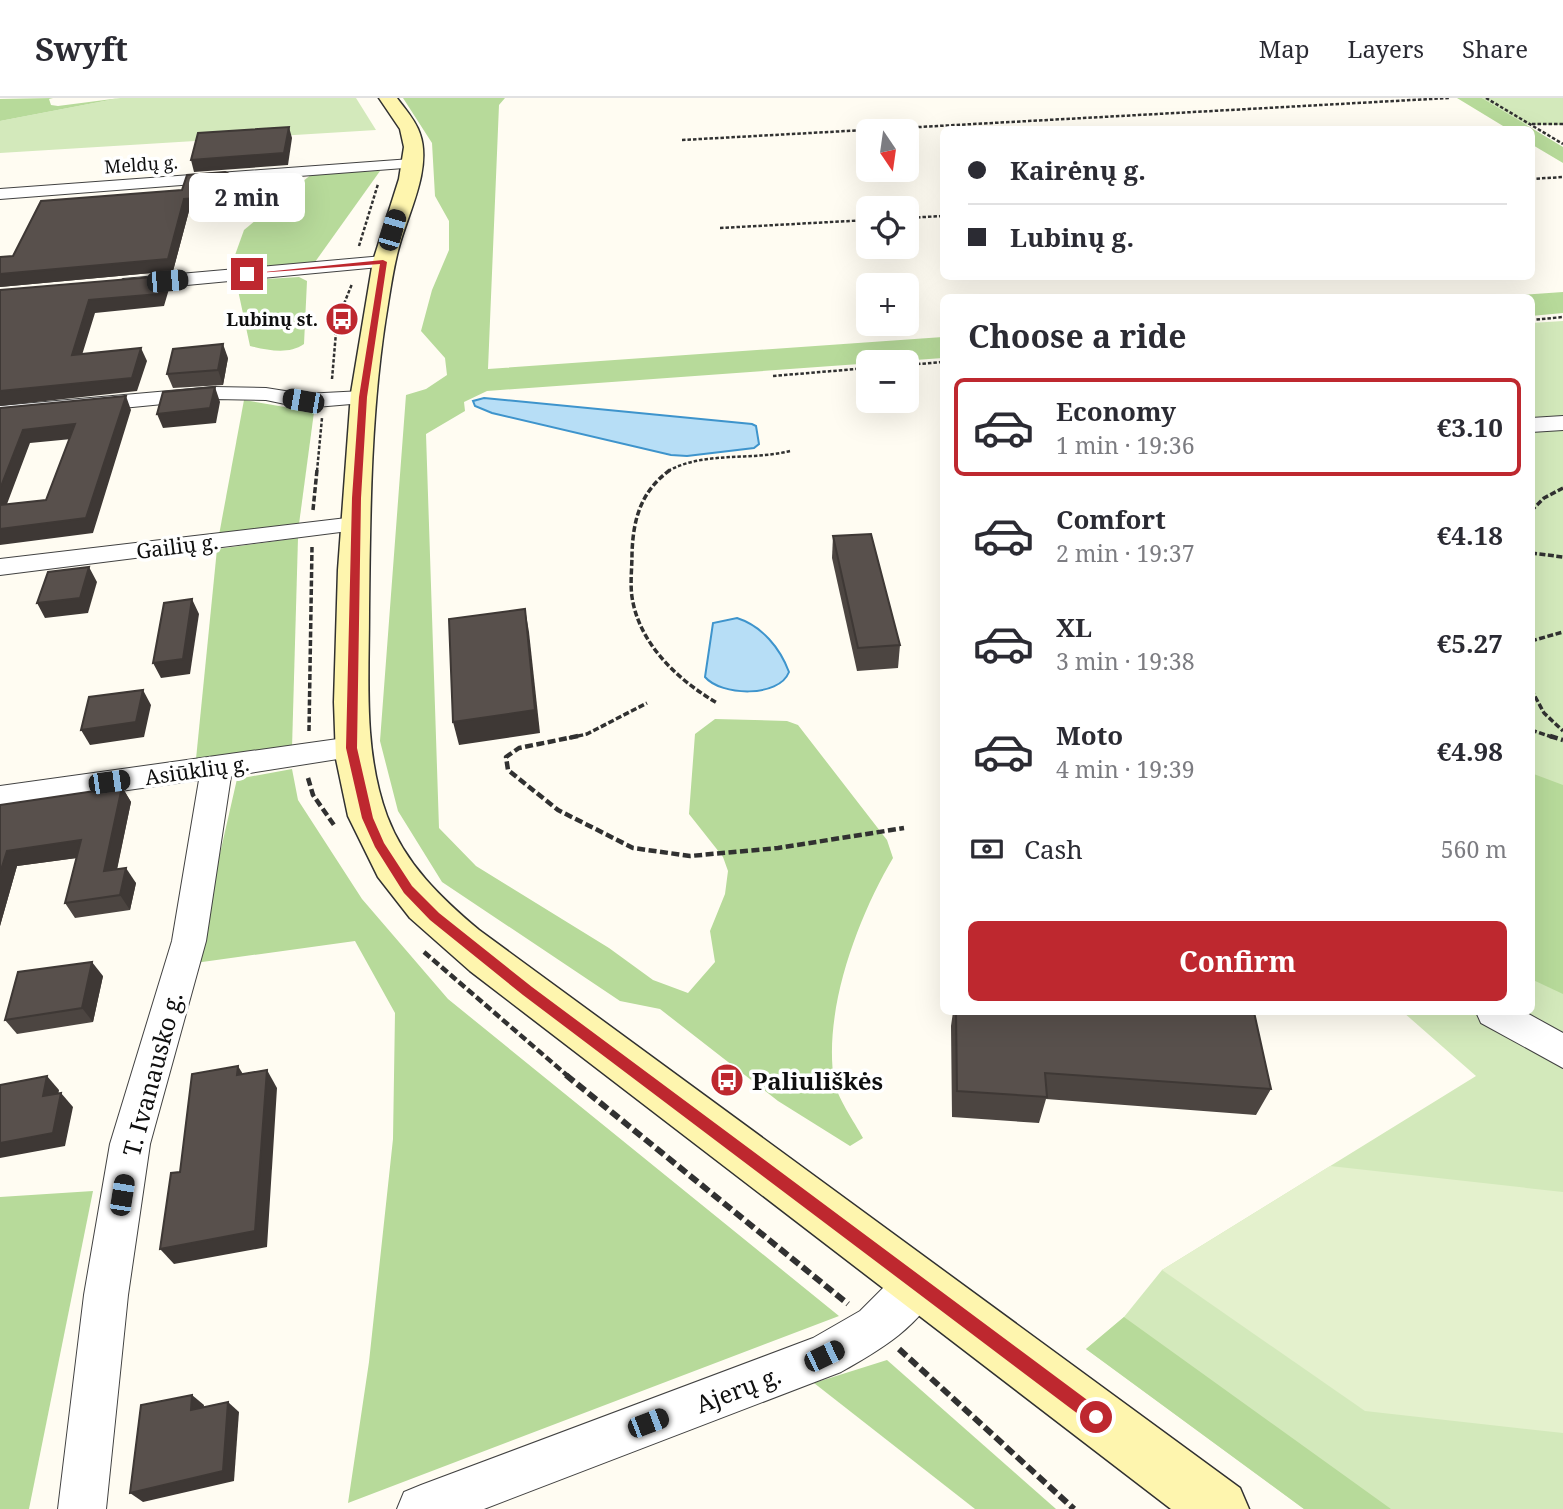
<!DOCTYPE html>
<meta charset="utf-8">
<style>
:root{--surface:#fff;--page:#f7f7f7;--text:#2b2b33;--muted:#7c7c81;--line:#e1e1e2;--accent:#be282f}
body{margin:0;font-family:"Noto Serif",serif;background:var(--page);color:var(--text);height:100vh;display:flex;flex-direction:column;font-size:26px;white-space:nowrap}
*{box-sizing:border-box;margin:0}
p{font-size:23px;color:var(--muted)}
.icon{flex:none;width:38px;height:38px;fill:none;stroke:currentColor;stroke-width:2;stroke-linecap:round;stroke-linejoin:round}
.map{position:relative;flex:1;overflow:hidden}
.drawer{position:absolute;left:940px;top:196px;width:595px;height:721px;display:flex;flex-direction:column;background:var(--surface);border-radius:10px;box-shadow:0 7px 28px #0002}
.drawer>*{flex:none}
.top-card{position:absolute;left:940px;top:28px;width:595px;height:154px;border-radius:10px;box-shadow:0 7px 28px #0002;display:grid;align-content:center;height:154px;padding:0 28px;background:var(--surface)}
.needle{width:46px;rotate:167deg}
.controls{position:absolute;left:856px;top:21px;display:grid;gap:14px}
.controls a{display:grid;place-items:center;width:63px;height:63px;border-radius:10px;background:var(--surface);box-shadow:0 7px 28px #0002;font-size:35px}
.end{position:absolute;width:32px;height:32px;margin:-16px;border:9px solid #be282f;background:#fff;box-shadow:0 0 0 4px #fff}
.from{border-radius:50%}
.bubble{position:absolute;height:49px;border-radius:10px;background:var(--surface);box-shadow:0 7px 28px #0002;font-size:23px;font-weight:700;line-height:49px;text-align:center}
.car{position:absolute;width:21px;height:42px;margin:-21px -10px;border-radius:9px;box-shadow:0 0 5px 2px #0007;background:linear-gradient(#222 24%,#8ab4d8 0 40%,#222 0 76%,#8ab4d8 0 86%,#222 0)}
.top-card b{display:flex;align-items:center;gap:24px;height:66px;font-size:26px}
.top-card b+b{border-top:2px solid var(--line)}
.top-card i{width:18px;height:18px;background:var(--text)}
ul{padding:0;list-style:none}
li{display:flex;align-items:center;gap:21px;height:98px;margin:0 14px 10px;padding:0 14px;border:4px solid transparent;border-radius:10px}
li div{flex:1}
li b{display:block;font-size:26px}
li em{font-style:normal;font-weight:700}
li.current{border-color:var(--accent)}
li>.icon{width:63px;height:63px;stroke-width:1.5}
h2{padding:0 28px;font-size:32px;line-height:84px}
.pay{display:flex;align-items:center;gap:18px;height:77px;padding:0 28px;font-size:26px}
.pay p{margin-inline-start:auto}
.action{display:flex;gap:14px;margin-top:auto;padding:14px 28px}
.action a{flex:1;height:80px;border-radius:10px;background:var(--accent);color:#fff;font-size:28px;font-weight:700;line-height:80px;text-align:center}
header{display:flex;align-items:center;gap:42px;box-sizing:border-box;height:98px;padding:0 35px;background:var(--surface);border-bottom:2px solid var(--line)}
header strong{font-size:33px}
nav{display:flex;gap:38px;margin-inline-start:auto;font-size:24px}
.map>svg:first-child{display:block}
.green{fill:#d3e9bb}
.forest{fill:#b7da9a}
.pitch{fill:#e4f1cd}
.water{fill:#b7def6;stroke:#3e94cc;stroke-width:2}
.lines{fill:none;stroke-linecap:round;stroke-linejoin:round}
.minor-casing{stroke:#424242;stroke-width:2}
.secondary-casing{stroke:#313131;stroke-width:3}
.path-far3{stroke:#313131;stroke-width:2.5;stroke-dasharray:3.5 2;stroke-linecap:butt}
.path-far2{stroke:#313131;stroke-width:3.5;stroke-dasharray:6 2.5;stroke-linecap:butt}
.path-far1{stroke:#313131;stroke-width:4.5;stroke-dasharray:8 3.5;stroke-linecap:butt}
.path{stroke:#313131;stroke-width:6;stroke-dasharray:10 4.5;stroke-linecap:butt}
.minor{fill:#fff;fill-rule:evenodd}
.secondary{fill:#fef5ae;fill-rule:evenodd}
.wall{fill:#4c4541}
.shaded-wall{fill:#3e3835}
.building{fill:#58504c;stroke:#3e3835;stroke-width:2}
.route{fill:#be282f}
.labels{text-anchor:middle;dominant-baseline:central;stroke-width:7;stroke-linejoin:round;paint-order:stroke}
.far-street-label{font-size:18px;fill:#0f0f0f;stroke:#fff}
.far-poi-label{font-size:18px;font-weight:bold;fill:#0f0f0f;stroke:#fff;text-anchor:end}
.street-label{font-size:21px;fill:#0f0f0f;stroke:#fff}
.near-street-label{font-size:24px;fill:#0f0f0f;stroke:#fff}
.near-poi-label{font-size:24px;font-weight:bold;fill:#0f0f0f;stroke:#fff;text-anchor:start}
</style>
<header>
<strong>Swyft</strong>
<nav><a>Map</a><a>Layers</a><a>Share</a></nav>
</header>
<div class="map">
<svg width="1563" height="1411" viewBox="0 0 1563 1411">
<rect width="100%" height="100%" fill="#fffcf2"/>
<g class="green">
<polygon points="120,0 356,0 376,32 0,55 0,23"/>
<polygon points="1482,0 1563,0 1563,27 1527,27"/>
<polygon points="1563,223 1563,320 1531,322 1531,225"/>
<polygon points="1563,332 1563,1411 1304,1411 1086,1251 1124,1219 1162,1172 1476,978 1403,914 1531,914 1531,333"/>
</g>
<g class="forest">
<polygon points="53,0 49,1 51,7 58,8 120,0 0,23 0,1"/>
<path d="M 403,0 L 505,0 L 499,7 L 488,271 L 943,239 L 943,260 L 487,293 L 464,304 L 465,313 L 426,336 L 439,730 L 476,768 L 609,850 L 653,882 L 688,895 L 715,864 L 710,833 L 725,796 L 728,773 L 723,759 L 689,716 L 695,636 L 715,621 L 787,623 L 798,627 L 887,742 L 893,760 C 858,819 823,912 834,982 C 837,1000 854,1023 863,1040 L 850,1048 L 778,1003 L 660,911 L 620,903 L 442,784 L 398,713 L 380,643 L 406,297 L 426,291 L 447,277 L 445,260 L 421,233 L 432,192 L 449,152 L 449,123 L 435,98 L 432,45 Z"/>
<polygon points="1457,0 1482,0 1563,49 1563,65 1531,46 1531,32 1508,31"/>
<polygon points="380,73 315,164 230,171 244,132 313,75"/>
<path d="M 299,179 L 307,183 L 304,246 C 288,257 268,252 250,248 L 236,183 Z"/>
<polygon points="1563,194 1563,215 1531,218 1531,200 1491,199"/>
<polygon points="244,302 314,314 299,426 219,437"/>
<polygon points="298,440 292,650 196,661 217,451"/>
<polygon points="292,671 298,702 362,801 448,901 839,1218 348,1405 369,1264 393,1041 395,915 355,843 195,865 237,681"/>
<polygon points="1531,675 1563,687 1563,896 1531,881"/>
<polygon points="93,1093 29,1411 0,1411 0,1099"/>
<polygon points="1124,1219 1391,1411 1392,1411 1304,1411 1086,1251"/>
<polygon points="887,1262 1056,1411 975,1411 814,1285"/>
</g>
<polygon class="pitch" points="1330,1068 1563,1094 1563,1335 1365,1313 1162,1172"/>
<g class="water">
<polygon points="484,300 752,326 756,328 759,346 754,350 687,358 671,357 492,315 475,308 473,303"/>
<path d="M 737,520 C 762,528 780,550 789,574 C 779,600 721,598 705,579 L 713,525 Z"/>
</g>
<g class="lines">
<defs>
<g id="minor">
<polygon points="411,61 419,66 417,69 0,101 0,91"/>
<polygon points="383,158 390,160 392,164 390,168 123,193 114,187 123,181"/>
<polygon points="214,289 266,290 304,296 363,293 374,299 363,305 304,310 266,302 214,301 0,322 0,308"/>
<polygon points="1563,318 1563,332 1531,334 1531,320"/>
<polygon points="355,419 364,421 367,426 364,431 0,477 0,461"/>
<polygon points="352,639 363,643 367,650 363,657 231,678 206,843 150,1046 128,1197 106,1411 58,1411 84,1197 110,1046 172,843 199,682 0,710 0,688"/>
<polygon points="1476,914 1525,914 1563,935 1563,970 1481,925"/>
<path d="M 919,1162 L 934,1169 L 941,1184 C 923,1227 880,1252 841,1274 L 484,1411 L 397,1411 L 404,1394 L 421,1387 L 813,1240 L 860,1213 L 904,1169 Z"/>
</g>
<path id="secondary" d="M 379,0 L 397,0 C 405,11 416,23 420,36 C 432,71 408,115 399,149 C 394,167 391,187 388,206 C 371,307 370,410 369,513 C 369,581 363,653 387,718 C 405,766 441,800 479,832 L 1240,1390 L 1249,1411 L 1171,1411 L 470,873 L 410,820 L 378,779 L 348,718 L 336,661 L 334,604 L 338,472 L 351,295 L 373,163 L 399,81 L 404,49 L 400,31 Z"/>
</defs>
<use href="#minor" class="minor-casing"/>
<use href="#secondary" class="secondary-casing"/>
<g class="path-far3">
<polyline points="1486,0 1563,46"/>
<polyline points="1532,26 1563,26"/>
<polyline points="682,42 1449,0"/>
<polyline points="1531,81 1563,79"/>
<polyline points="906,120 943,118"/>
<polyline points="720,130 868,122"/>
<polyline points="359,148 378,86"/>
<polyline points="1531,222 1563,219"/>
<polyline points="906,267 943,264"/>
<polyline points="773,278 868,270"/>
<polyline points="332,281 337,223 352,186"/>
<polyline points="317,373 322,320"/>
<path d="M 668,373 C 704,353 750,363 790,353"/>
</g>
<g class="path-far2">
<path d="M 670,372 C 641,393 633,421 632,456 C 632,470 630,485 632,499 C 639,546 678,582 717,605"/>
<polyline points="313,412 317,372"/>
<polyline points="1531,413 1544,400 1563,390"/>
<polyline points="1531,455 1563,459"/>
<polyline points="1531,543 1563,534"/>
<polyline points="1531,591 1544,615 1563,633"/>
<polyline points="1531,632 1555,640"/>
<polyline points="309,633 312,449"/>
<polyline points="569,640 587,636 647,605"/>
</g>
<g class="path-far1">
<polyline points="578,638 519,650 506,659 508,672 558,712 633,750 690,758 778,750 904,730"/>
<polyline points="1550,638 1563,642"/>
<polyline points="308,680 313,697 334,727"/>
<polyline points="424,854 569,979"/>
</g>
<g class="path">
<polyline points="566,977 848,1206"/>
<polyline points="899,1251 1074,1411"/>
</g>
<use href="#minor" class="minor"/>
<use href="#secondary" class="secondary"/>
</g>
<g class="wall">
<polygon points="182,92 267,105 230,118 216,111 189,113 173,173 0,189 0,159 13,158"/>
<polygon points="228,260 223,287 173,290 167,276"/>
<polygon points="833,438 900,547 898,570 857,573 832,460"/>
<polygon points="122,689 131,704 117,772 136,785 130,812 75,820 65,805 77,760 17,768 0,828 0,707"/>
<polygon points="103,878 93,924 17,936 5,922"/>
<polygon points="953,914 1142,914 1165,915 1165,914 1254,914 1271,991 1256,1017 1046,1001 1039,1025 952,1019 951,928"/>
</g>
<g class="shaded-wall">
<polygon points="289,29 292,40 288,67 194,74 191,62"/>
<polygon points="264,93 267,105 230,118 226,106"/>
<polygon points="212,99 216,111 189,113 173,173 0,189 0,176 184,101"/>
<polygon points="164,178 169,191 164,208 95,215 78,270 72,257 89,202"/>
<polygon points="223,246 228,260 223,287 218,272"/>
<polygon points="141,250 147,263 137,293 0,308 0,293"/>
<polygon points="215,289 220,304 216,325 163,330 157,316"/>
<polygon points="126,298 131,312 93,435 0,447 0,431 86,420"/>
<polygon points="75,326 82,340 30,345 1,422 0,419 0,391 23,332"/>
<polygon points="89,469 97,484 88,515 45,520 37,505"/>
<polygon points="192,501 199,516 190,576 161,580 153,565"/>
<polygon points="525,511 529,534 540,635 459,647 453,624"/>
<polygon points="143,592 151,607 144,639 90,647 81,632"/>
<polygon points="122,689 131,704 113,789 104,773"/>
<polygon points="81,742 91,758 17,768 0,828 0,775 7,753"/>
<polygon points="126,770 136,785 130,812 120,797"/>
<polygon points="92,864 103,878 93,924 82,910"/>
<polygon points="238,968 249,986 237,977"/>
<polygon points="267,972 277,990 267,1149 174,1166 160,1151"/>
<polygon points="47,978 59,992 56,1012 43,998"/>
<polygon points="61,995 73,1009 65,1048 0,1060 0,1045"/>
<polygon points="192,1297 204,1307 202,1322 191,1312"/>
<polygon points="228,1304 239,1314 234,1383 143,1404 130,1395"/>
</g>
<g class="building">
<polygon points="289,29 284,55 191,62 198,35"/>
<polygon points="225,74 264,93 226,106 212,99 184,101 168,161 0,176 0,159 13,158 41,103 182,92 187,77"/>
<polygon points="164,178 159,196 89,202 72,257 141,250 132,280 0,293 0,192"/>
<polygon points="223,246 218,272 167,276 173,251"/>
<polygon points="215,289 210,310 157,316 163,294"/>
<polygon points="126,298 86,420 0,431 0,407 46,402 75,326 23,332 0,391 0,310"/>
<polygon points="871,436 900,547 858,550 833,438"/>
<polygon points="89,469 80,500 37,505 48,474"/>
<polygon points="192,501 183,561 153,565 164,505"/>
<polygon points="525,511 535,612 453,624 449,521"/>
<polygon points="143,592 136,624 81,632 89,599"/>
<polygon points="122,689 104,773 126,770 120,797 65,805 81,742 7,753 0,775 0,707"/>
<polygon points="92,864 82,910 5,922 18,874"/>
<polygon points="956,914 1142,914 1181,916 1181,914 1254,914 1271,991 1045,975 1047,999 957,993"/>
<polygon points="238,968 237,977 267,972 255,1133 160,1151 171,1075 180,1074 192,976"/>
<polygon points="47,978 43,998 61,995 53,1035 0,1045 0,987"/>
<polygon points="192,1297 191,1312 228,1304 223,1373 130,1395 141,1307"/>
</g>
<polygon class="route" points="383,162 387,164 367,299 361,400 357,650 373,720 384,745 412,788 439,815 532,889 1102,1313 1104,1319 1102,1325 1096,1327 1090,1325 523,897 430,822 404,795 375,749 362,720 346,650 352,400 359,299 380,166 244,176"/>
<defs>
<symbol id="bus-disc" viewBox="-11 -11 22 22"><circle r="9.5" fill="#be282f" stroke="#fff"/><path d="M-5-6H5V4H4V6H2V4H-2V6H-4V4H-5ZM-3.5-4V0h7V-4ZM-3.5 1.2v1.5H-2V1.2ZM2 1.2v1.5H3.5V1.2Z" fill="#fff"/></symbol>
</defs>
<g fill-rule="evenodd">
<use href="#bus-disc" x="323" y="202" width="38" height="38"/>
<use href="#bus-disc" x="708" y="963" width="38" height="38"/>
</g>
<g class="labels">
<g class="far-street-label">
<text transform="translate(141 66) rotate(-4)">Meldų g.</text>
</g>
<g class="far-poi-label">
<text x="318" y="221">Lubinų st.</text>
</g>
<g class="street-label">
<text transform="translate(177 448) rotate(-7)">Gailių g.</text>
<text transform="translate(197 672) rotate(-8)">Asiūklių g.</text>
</g>
<g class="near-street-label">
<text transform="translate(152 976) rotate(-75)">T. Ivanausko g.</text>
<text transform="translate(738 1291) rotate(-21)">Ajerų g.</text>
</g>
<g class="near-poi-label">
<text x="752" y="982">Paliuliškės</text>
</g>
</g>
</svg>
<div class="controls">
<a><svg class="needle" viewBox="-14 -14 28 28"><path d="M0-13l5 13h-10z" fill="#e53935"/><path d="M0 13l5-13h-10z" fill="#7c7c81"/></svg></a>
<a><svg class="icon" aria-label="locate" viewBox="0 0 24 24"><circle cx="12" cy="12" r="6"/><path d="M12 2v4M12 18v4M2 12h4M18 12h4"/></svg></a>
<a>+</a>
<a>−</a>
</div>
<i class="end from" style="left:1096px;top:1319px"></i>
<i class="end" style="left:247px;top:176px"></i>
<div class="bubble" style="left:189px;top:75px;width:116px">2 min</div>
<i class="car" style="left:392px;top:132px;rotate:16deg"></i>
<i class="car" style="left:167px;top:183px;rotate:85deg"></i>
<i class="car" style="left:303px;top:303px;rotate:280deg"></i>
<i class="car" style="left:109px;top:684px;rotate:82deg"></i>
<i class="car" style="left:122px;top:1097px;rotate:9deg"></i>
<i class="car" style="left:824px;top:1258px;rotate:64deg"></i>
<i class="car" style="left:648px;top:1325px;rotate:69deg"></i>
<div class="top-card">
<b><i class="from"></i>Kairėnų g.</b>
<b><i></i>Lubinų g.</b>
</div>
<section class="drawer">
<h2>Choose a ride</h2>
<ul>
<li class="current"><svg class="icon" aria-label="car" viewBox="0 0 24 24"><path d="M5 17H2v-5l4-1 3-4h7l3 4 3 1v5h-3M9 17h6M6 11h13"/><circle cx="7" cy="17" r="2"/><circle cx="17" cy="17" r="2"/></svg><div><b>Economy</b><p>1 min · 19:36</p></div><em>€3.10</em></li>
<li><svg class="icon" aria-label="car" viewBox="0 0 24 24"><path d="M5 17H2v-5l4-1 3-4h7l3 4 3 1v5h-3M9 17h6M6 11h13"/><circle cx="7" cy="17" r="2"/><circle cx="17" cy="17" r="2"/></svg><div><b>Comfort</b><p>2 min · 19:37</p></div><em>€4.18</em></li>
<li><svg class="icon" aria-label="car" viewBox="0 0 24 24"><path d="M5 17H2v-5l4-1 3-4h7l3 4 3 1v5h-3M9 17h6M6 11h13"/><circle cx="7" cy="17" r="2"/><circle cx="17" cy="17" r="2"/></svg><div><b>XL</b><p>3 min · 19:38</p></div><em>€5.27</em></li>
<li><svg class="icon" aria-label="car" viewBox="0 0 24 24"><path d="M5 17H2v-5l4-1 3-4h7l3 4 3 1v5h-3M9 17h6M6 11h13"/><circle cx="7" cy="17" r="2"/><circle cx="17" cy="17" r="2"/></svg><div><b>Moto</b><p>4 min · 19:39</p></div><em>€4.98</em></li>
</ul>
<div class="pay"><svg class="icon" aria-label="cash" viewBox="0 0 24 24"><path d="M3 7h18v10H3z"/><circle cx="12" cy="12" r="2"/></svg>Cash<p>560 m</p></div>
<div class="action"><a>Confirm</a></div>
</section>
</div>
